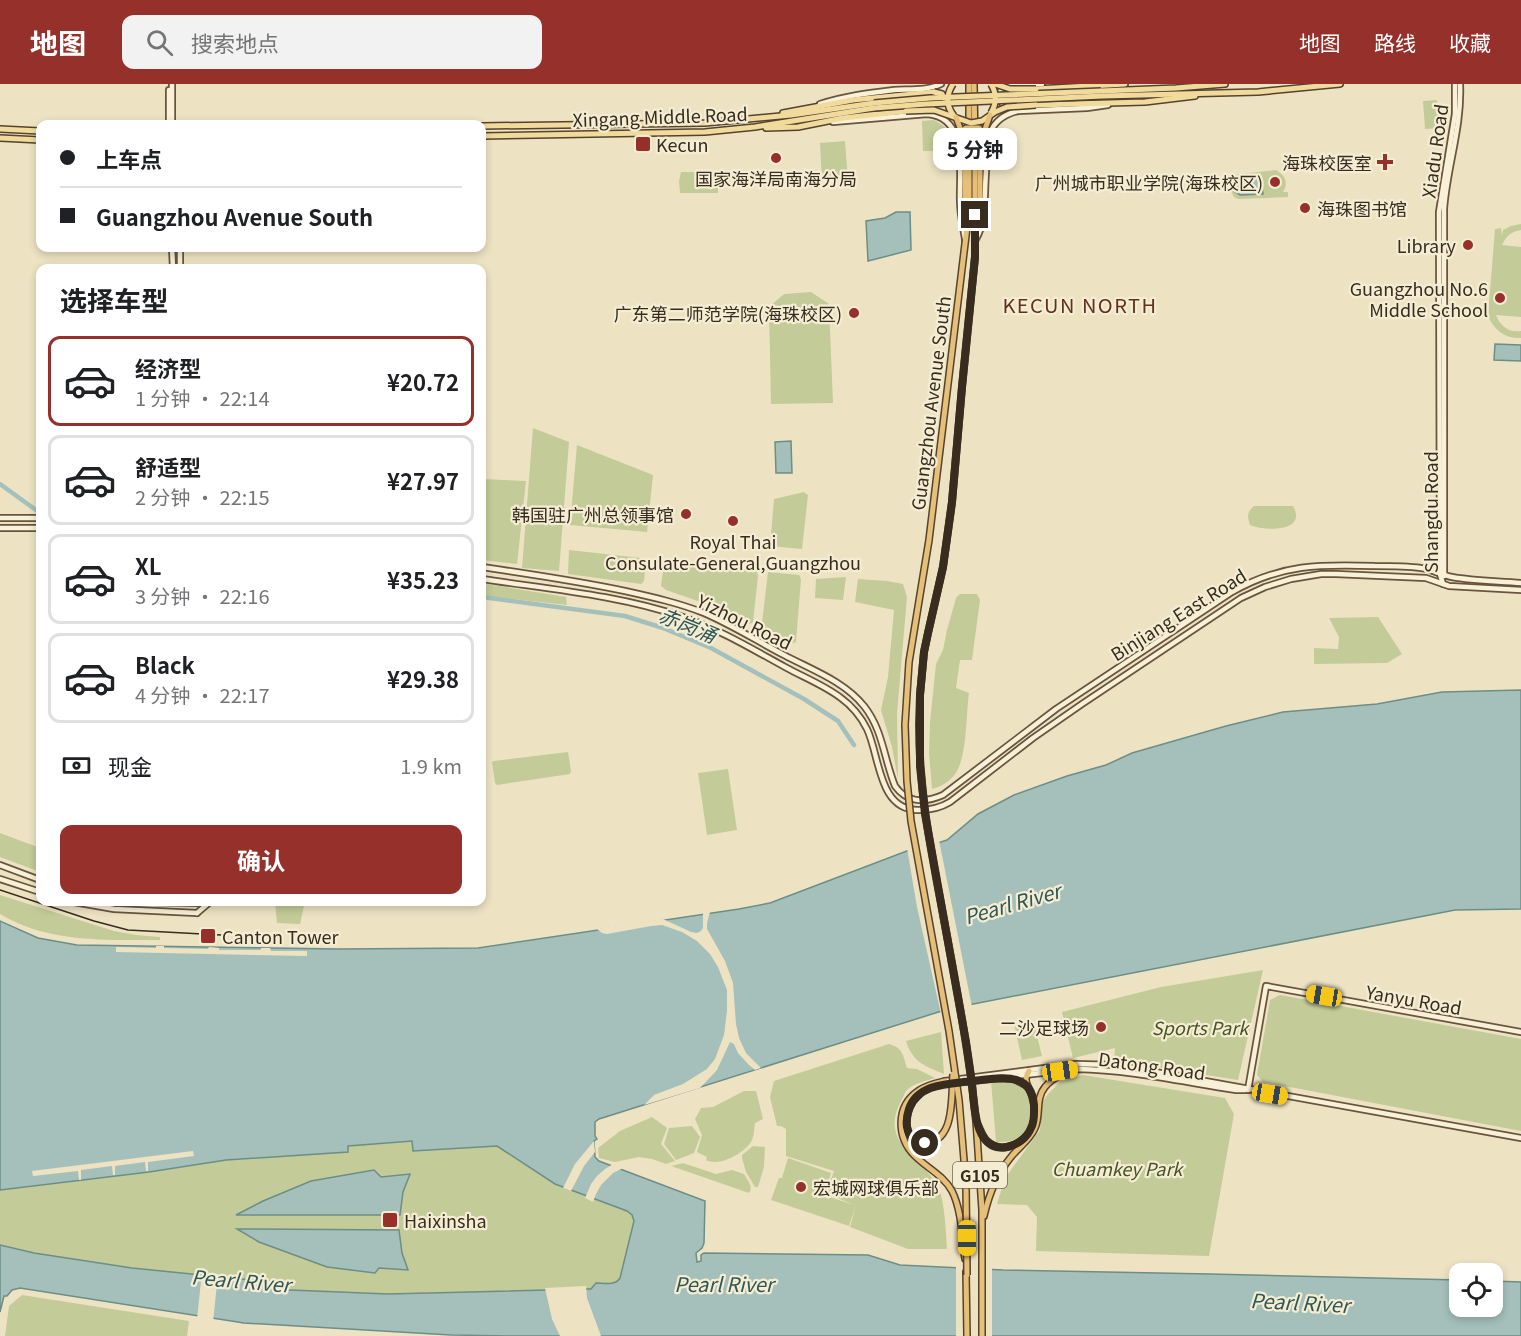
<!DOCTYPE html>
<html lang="zh">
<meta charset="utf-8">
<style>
:root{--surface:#fff;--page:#f2f2f2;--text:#202124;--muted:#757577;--line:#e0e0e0;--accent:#95302b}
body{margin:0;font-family:Georgia,"Noto Sans SC",serif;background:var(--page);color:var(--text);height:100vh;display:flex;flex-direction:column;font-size:22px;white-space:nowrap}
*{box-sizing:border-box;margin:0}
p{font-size:20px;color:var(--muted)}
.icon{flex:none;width:33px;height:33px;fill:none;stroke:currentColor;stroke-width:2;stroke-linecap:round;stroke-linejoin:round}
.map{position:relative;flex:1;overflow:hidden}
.panel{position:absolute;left:36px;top:180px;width:450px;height:642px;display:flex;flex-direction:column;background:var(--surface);border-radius:12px;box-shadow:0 3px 9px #0003}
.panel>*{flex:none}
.banner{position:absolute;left:36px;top:36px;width:450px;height:132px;border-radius:12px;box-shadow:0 3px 9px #0003;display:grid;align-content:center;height:132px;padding:0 24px;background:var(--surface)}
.tools{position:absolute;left:1449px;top:1179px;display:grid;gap:12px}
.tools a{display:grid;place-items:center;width:54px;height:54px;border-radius:12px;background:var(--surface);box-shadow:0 3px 9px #0003;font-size:30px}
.end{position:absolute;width:27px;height:27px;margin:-14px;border:8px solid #372c1e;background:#fff;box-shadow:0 0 0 3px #fff}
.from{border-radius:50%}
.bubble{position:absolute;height:42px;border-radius:12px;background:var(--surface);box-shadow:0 3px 9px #0003;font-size:20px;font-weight:700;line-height:42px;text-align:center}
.car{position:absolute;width:18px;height:36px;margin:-18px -9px;border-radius:8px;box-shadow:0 0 4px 2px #0007;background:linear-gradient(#f5c518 24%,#345 0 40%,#f5c518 0 76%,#345 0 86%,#f5c518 0)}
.banner b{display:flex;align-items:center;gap:21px;height:57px;font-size:22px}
.banner b+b{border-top:2px solid var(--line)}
.banner i{width:15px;height:15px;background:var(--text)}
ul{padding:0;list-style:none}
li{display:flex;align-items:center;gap:18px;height:90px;margin:0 12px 9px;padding:0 12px;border:3px solid var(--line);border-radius:12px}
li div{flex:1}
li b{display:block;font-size:22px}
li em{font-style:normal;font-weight:700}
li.current{border-color:var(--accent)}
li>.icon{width:54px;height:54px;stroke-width:1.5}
h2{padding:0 24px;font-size:27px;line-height:72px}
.pay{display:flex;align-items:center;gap:15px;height:66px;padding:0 24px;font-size:22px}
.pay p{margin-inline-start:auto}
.button{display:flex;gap:12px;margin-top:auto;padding:12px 24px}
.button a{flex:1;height:69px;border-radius:12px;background:var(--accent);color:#fff;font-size:24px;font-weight:700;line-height:69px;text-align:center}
header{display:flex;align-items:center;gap:36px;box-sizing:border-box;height:84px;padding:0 30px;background:var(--accent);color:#fff}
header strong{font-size:28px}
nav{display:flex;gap:33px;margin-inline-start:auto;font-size:21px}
.search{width:420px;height:54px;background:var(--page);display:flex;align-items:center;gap:15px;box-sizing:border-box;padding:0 21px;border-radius:12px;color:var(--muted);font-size:22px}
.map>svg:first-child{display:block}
.green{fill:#c3cb98}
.water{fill:#a5c0ba;stroke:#6c8e87;stroke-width:1.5}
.pier{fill:#ede3c3}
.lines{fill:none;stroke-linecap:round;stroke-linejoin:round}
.canal{stroke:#a5c0ba;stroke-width:4.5}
.secondary-casing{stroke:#69553e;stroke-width:8}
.primary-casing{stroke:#55422f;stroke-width:8}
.trunk-casing{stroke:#55422f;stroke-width:8}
.secondary{stroke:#f8f0d7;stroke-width:4.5}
.primary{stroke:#f0da9c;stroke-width:5}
.trunk{stroke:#e6c079;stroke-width:5}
.tram{stroke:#372c1e;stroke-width:1.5}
.primary-bridge-casing{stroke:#55422f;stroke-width:8;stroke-linecap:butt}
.trunk-bridge-casing{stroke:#55422f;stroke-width:8;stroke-linecap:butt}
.primary-bridge{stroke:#f0da9c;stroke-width:5}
.trunk-bridge{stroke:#e6c079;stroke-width:5}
.route{stroke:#372c1e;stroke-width:8}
.poi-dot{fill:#95302b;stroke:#f5edd3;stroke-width:2}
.labels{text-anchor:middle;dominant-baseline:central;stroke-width:4.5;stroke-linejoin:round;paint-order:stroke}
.shield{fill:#f5edd3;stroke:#706654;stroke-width:1.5}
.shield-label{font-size:16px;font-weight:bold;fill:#372c1e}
.street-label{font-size:18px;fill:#372c1e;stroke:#f5edd3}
.poi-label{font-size:18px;fill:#372c1e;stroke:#f5edd3;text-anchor:end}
.park-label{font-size:18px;font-style:italic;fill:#465425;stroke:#f5edd3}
.neighbourhood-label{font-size:20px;letter-spacing:1.5px;fill:#63301e;stroke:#f5edd3}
.water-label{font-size:20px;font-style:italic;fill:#2e5756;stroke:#f5edd3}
</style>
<header>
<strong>地图</strong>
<div class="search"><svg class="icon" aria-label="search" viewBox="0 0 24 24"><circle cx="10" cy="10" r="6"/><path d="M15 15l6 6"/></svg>搜索地点</div>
<nav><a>地图</a><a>路线</a><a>收藏</a></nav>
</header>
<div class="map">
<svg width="1521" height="1252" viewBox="0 0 1521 1252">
<rect width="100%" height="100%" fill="#ede3c3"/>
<g class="green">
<polygon points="1437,16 1439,44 1425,45 1423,17"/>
<path d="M 934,36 C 949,44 953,51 954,67 L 923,67 L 922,37 Z"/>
<polygon points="845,57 848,96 822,97 820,59"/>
<path d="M 1276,86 C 1285,91 1289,99 1283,108 L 1288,108 L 1288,113 L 1238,115 L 1234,113 C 1229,104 1229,101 1233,92 L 1240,90 Z"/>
<polygon points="681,88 715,88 718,91 718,109 680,109 679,97"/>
<path d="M 1521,140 L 1521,146 C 1511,148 1507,151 1502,161 L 1521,163 L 1521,233 L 1496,231 C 1500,242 1509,249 1521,247 L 1521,254 C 1505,255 1494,246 1488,232 L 1495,145 L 1501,144 L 1502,152 L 1503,146 L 1511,142 Z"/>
<polygon points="811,208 829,220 833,319 771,320 769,223 784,210"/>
<polygon points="533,344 569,358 559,487 522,484"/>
<polygon points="577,361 653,391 647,448 570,441"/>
<polygon points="482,395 526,397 517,480 482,476"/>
<polygon points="804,408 808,411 802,465 770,462 774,415"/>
<path d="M 1254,422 L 1293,422 C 1308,449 1264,447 1250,441 C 1247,432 1247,428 1254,422 Z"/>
<polygon points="569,466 641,474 646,477 644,497 641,500 568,490"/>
<polygon points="664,479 757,487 758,492 753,538 750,540 715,523 666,506 661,502"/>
<polygon points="768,488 799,491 801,495 796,558 788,561 761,547"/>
<polygon points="846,493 843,516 815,514 816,495"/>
<polygon points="858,495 887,497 903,500 907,513 897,629 898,695 892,663 881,626 888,593 894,526 855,518"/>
<polygon points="487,500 566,513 567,521 484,512 482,505"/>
<path d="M 960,510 L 977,510 L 980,516 L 972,576 L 960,576 L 956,604 L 969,609 C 966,631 967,666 958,685 C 953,696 943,702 932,705 L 929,669 L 930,638 L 936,580 L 943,566 L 947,546 L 956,514 Z"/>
<polygon points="1378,533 1402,570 1387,579 1314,580 1314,564 1338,565 1339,553 1329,534"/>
<polygon points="568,668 571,687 570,690 497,701 495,699 492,678 494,677"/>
<polygon points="728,685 737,746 707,751 698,689"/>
<polygon points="0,749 40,764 40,788 0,773"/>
<path d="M 0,811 L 114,847 L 136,851 L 160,853 L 160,856 C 105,856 48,859 0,830 Z"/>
<polygon points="264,818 305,818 300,840 277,839 275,818"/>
<polygon points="1263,886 1238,996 1114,976 1115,964 1073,974 1062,928 1161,903"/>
<polygon points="1280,911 1521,955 1521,1047 1263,998 1257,991 1270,916"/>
<polygon points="1033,936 1042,972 1022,976 1014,940"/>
<path d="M 941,948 L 944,990 C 925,982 913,979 906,957 Z"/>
<path d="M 889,960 C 903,964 903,971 907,984 L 917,985 L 935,994 C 926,997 913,999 906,1007 C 904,1010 902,1016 900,1019 C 879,1062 926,1074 939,1105 C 945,1121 946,1148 947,1165 L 908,1165 L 850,1143 L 856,1121 L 849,1142 L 771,1116 L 779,1094 L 782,1094 L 788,1074 L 831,1089 L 824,1111 L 854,1121 L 826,1109 L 834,1087 L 786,1072 L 786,1045 L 781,1042 L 777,1042 L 770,1013 L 774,997 Z"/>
<polygon points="1083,991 1225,1014 1234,1030 1209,1172 1036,1167 1037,1133 1027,1121 997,1120 1005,1094 1040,1046 1042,1019 1048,1010 1060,998"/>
<path d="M 1006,996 C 1014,999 1022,1001 1027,1008 C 1035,1022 1032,1043 1019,1053 C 1013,1058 1003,1058 996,1058 L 991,997 Z"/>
<path d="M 744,1007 L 756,1007 L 763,1035 L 755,1039 C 754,1046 754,1053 751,1058 C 743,1070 719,1083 706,1076 L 707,1073 L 697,1068 L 702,1051 L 695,1035 L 701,1024 L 713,1023 Z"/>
<polygon points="652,1033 667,1044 661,1060 675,1077 666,1080 652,1075 639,1073 615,1078 599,1074 598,1064 620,1047"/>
<polygon points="692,1042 700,1053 694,1069 676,1076 664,1060 669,1044"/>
<path d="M 413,1057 L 414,1067 L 497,1062 L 555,1100 L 627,1127 L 632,1132 L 634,1137 L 620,1194 C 615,1202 604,1199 596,1199 L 591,1205 L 587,1205 L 388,1210 L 266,1205 L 261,1201 L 260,1197 L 132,1184 L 34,1169 L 0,1161 L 0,1106 L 149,1088 L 226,1076 L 347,1068 L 348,1062 Z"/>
<polygon points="753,1062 765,1063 764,1083 758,1103 755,1103 746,1088 742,1074 742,1071"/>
<path d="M 683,1079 L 716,1090 L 732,1086 L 744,1090 C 747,1096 754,1103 749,1109 L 671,1082 Z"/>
<polygon points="22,1211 189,1237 187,1252 5,1252 9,1222"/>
</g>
<g class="water">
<path d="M 1260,91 L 1263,110 L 1240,111 L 1234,107 C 1232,90 1248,93 1260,91 Z"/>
<polygon points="896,128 910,128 911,166 868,177 866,137 885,134"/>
<polygon points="1495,260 1521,261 1521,277 1494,276"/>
<polygon points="791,357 792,389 776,389 775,358"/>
<path d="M 1521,606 L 1521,825 L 1455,826 L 948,925 L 599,1035 L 595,1038 L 595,1052 L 597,1055 L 594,1057 L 595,1073 L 599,1077 L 705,1117 L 704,1159 L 702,1164 L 696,1169 L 697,1178 L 701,1177 L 701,1171 L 704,1169 L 868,1171 L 900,1181 L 1003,1186 L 1210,1190 L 1459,1196 L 1460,1222 L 1492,1222 L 1493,1197 L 1521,1198 L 1521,1252 L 511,1252 L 451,1251 L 244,1239 L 20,1204 L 12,1206 L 7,1212 L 4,1212 L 0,1228 L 0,1161 L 34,1169 L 132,1184 L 261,1197 L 261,1201 L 266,1205 L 388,1210 L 587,1205 L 591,1205 L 596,1199 C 604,1199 615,1202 620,1194 L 634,1137 L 632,1131 L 627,1127 L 555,1100 L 497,1062 L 413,1067 L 412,1057 L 348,1062 L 348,1068 L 226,1076 L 149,1088 L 0,1106 L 0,837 L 38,854 L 77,861 L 337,865 L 478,864 L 739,825 L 770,819 L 920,762 L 941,758 L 947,756 L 978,730 L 1014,711 L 1067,692 L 1106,681 L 1132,669 L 1226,642 L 1283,628 L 1377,620 L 1442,608 Z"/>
<polygon points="374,1086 381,1093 410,1090 403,1108 400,1131 236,1131 263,1117 311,1097"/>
<polygon points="237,1145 399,1146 402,1169 408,1186 379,1184 375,1189 327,1183 259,1158"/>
</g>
<g class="pier">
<polygon points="939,756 972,923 941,930 917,823 907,764 920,759"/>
<polygon points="710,828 707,839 707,845 725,877 733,899 736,940 739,954 746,969 761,984 755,986 749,981 738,969 734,960 730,958 717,986 700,1004 644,1021 654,1011 683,1000 707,985 715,975 724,951 727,927 727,906 718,883 710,870 697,857 682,848 662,841 651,842 607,850 602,849 597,845 663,835 691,848 697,849 701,847 703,844 703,829"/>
<polygon points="156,862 164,862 164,864 208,865 209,863 219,864 219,866 261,866 261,864 270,864 271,867 307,867 307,872 116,868 116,863 156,864"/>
<polygon points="594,1057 595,1068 584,1082 571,1107 563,1104 575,1080"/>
<polygon points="193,1067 194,1072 148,1078 148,1087 146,1087 145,1078 115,1082 115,1091 113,1091 112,1082 81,1086 81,1096 79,1096 78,1087 33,1092 32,1087"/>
<polygon points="613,1080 623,1084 613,1089 601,1101 596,1110 593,1118 585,1114 591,1100 597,1092 605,1085"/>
<polygon points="956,1181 992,1183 992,1252 956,1252"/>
<polygon points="202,1188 218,1190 213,1238 197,1235"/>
<polygon points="586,1202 587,1214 601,1252 560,1252 552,1235 545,1204"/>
</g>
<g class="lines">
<g class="canal">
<polyline points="0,400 36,426"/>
<polyline points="482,513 625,532 663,544 711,564 804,615 838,637 854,661"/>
</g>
<defs>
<g id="secondary">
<polyline points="172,0 172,40"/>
<polyline points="1007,0 1042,0"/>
<path d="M 1002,3 C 999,9 1000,15 1003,21 L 1007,23"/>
<polyline points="169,6 169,40"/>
<path d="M 820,20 C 844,12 868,9 894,6 C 909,5 926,7 941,0"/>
<path d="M 833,38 L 927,30 C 969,33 959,88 960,117 C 960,130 963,142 965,155"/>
<path d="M 975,157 C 980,148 983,140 984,130 C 985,116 985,101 986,87 C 986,60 985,35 1018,27 L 1087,24 L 1108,21"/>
<polyline points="172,164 173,184"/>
<polyline points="180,164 180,184"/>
<polyline points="0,434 40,434"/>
<polyline points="0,444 40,444"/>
<path d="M 482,483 C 530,490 578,497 625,507 C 652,513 679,519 704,529 C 732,541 757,557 784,571 C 812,586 844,597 864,622 C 883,646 884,675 895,702 C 907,719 925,719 943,711 L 1056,625 L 1232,508 C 1281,480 1321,480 1375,482 C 1390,482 1406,482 1421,484 C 1432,485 1441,491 1452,493 C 1474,497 1498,497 1521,499"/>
<path d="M 1444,492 L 1444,125 C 1447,83 1462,43 1460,0"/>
<path d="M 482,495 C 548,505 619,511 683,533 C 719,545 752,565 785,583 C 803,593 824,601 841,614 C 852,622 861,633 867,645 C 880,672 878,727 919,726 C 930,726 940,724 950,718 L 1033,654 L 1082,620 L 1241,514 L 1265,503 L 1291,495 L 1321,490 L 1336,490 L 1426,494 L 1449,502 L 1521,506"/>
<polyline points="1443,500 1440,490 1439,128 1455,30 1455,0"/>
<polyline points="0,781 40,796"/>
<polyline points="0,795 40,808"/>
<polyline points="74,818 114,825 197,829"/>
<polyline points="152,818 202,819"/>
<polyline points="197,829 210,818"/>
<polyline points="945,997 1060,982 1076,980 1116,981 1521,1054"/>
<path d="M 944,1000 L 1077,985 C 1130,986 1183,998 1236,1006 L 1245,1006"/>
<polyline points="1248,1006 1266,902 1521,948"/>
</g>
<g id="primary">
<polyline points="1036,5 1125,0"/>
<polyline points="1101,7 1176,4 1225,0"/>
<polyline points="1102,12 1258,8 1340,0"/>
<polyline points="1036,21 1145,18 1195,12"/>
<polyline points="783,29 853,16 934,8"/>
<polyline points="482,42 705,39 791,31 874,19"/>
<polyline points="766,44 798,43 843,34 906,27"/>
<polyline points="0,45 40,47"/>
<polyline points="482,52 705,48 755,43 874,24"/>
<polyline points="0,54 40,56"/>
</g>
<g id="trunk">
<polyline points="965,79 965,138"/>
<polyline points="978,143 980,119 980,79"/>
<polyline points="919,640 920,611 924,568 928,549 943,483 952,418 962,303 975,173 975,60 974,0"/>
<polyline points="905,641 909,578 929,456 969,127 969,0"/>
<polyline points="1004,994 1014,995 1027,1002"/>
<path d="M 945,997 C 936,999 926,1001 918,1007 C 896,1022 896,1053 915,1072 C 927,1084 943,1091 952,1107 C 962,1127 962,1154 965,1175"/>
<path d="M 919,1011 C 905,1023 900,1051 920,1059"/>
<polyline points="976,1037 982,1126 982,1252"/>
<path d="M 978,1041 C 981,1047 983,1053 987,1057 C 1003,1072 1027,1058 1033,1041 C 1035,1032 1035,1021 1032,1012 C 1029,1002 1022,997 1029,987"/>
<path d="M 984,1132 C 989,1110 997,1090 1011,1073 C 1019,1063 1030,1056 1035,1044 C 1041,1031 1035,1015 1045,1003 C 1053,993 1065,989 1077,985"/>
<polyline points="966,1188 967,1252"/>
</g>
</defs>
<use href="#secondary" class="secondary-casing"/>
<use href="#primary" class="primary-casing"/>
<use href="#trunk" class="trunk-casing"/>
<use href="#secondary" class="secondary"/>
<use href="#primary" class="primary"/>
<use href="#trunk" class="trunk"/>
<polyline class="tram" points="0,806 94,837 128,846 221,851"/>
<defs>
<g id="primary-bridge">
<path d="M 953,0 C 946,11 946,22 954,32"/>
<path d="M 991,0 C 997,10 997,19 991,29"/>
<polyline points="995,0 1010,5 1036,5"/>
<polyline points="934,8 942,10 944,14"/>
<polyline points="874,19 930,14 1101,7"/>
<polyline points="874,24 926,20 1102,12"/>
<polyline points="906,27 934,26 971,39 982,37 995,28 1007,23 1036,21"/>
</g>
<g id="trunk-bridge">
<polyline points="956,33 964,55 965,79"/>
<polyline points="962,50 963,46 966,44 979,44 983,49"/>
<polyline points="980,79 981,57 990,31"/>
<path d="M 919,640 C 919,705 930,762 942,825 C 955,896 969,966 976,1037"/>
<polyline points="905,641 907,697 911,737 949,947 959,1016 966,1100 967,1191"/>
<path d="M 920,1059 C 956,1062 951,1014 953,990"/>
</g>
</defs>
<use href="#primary-bridge" class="primary-bridge-casing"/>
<use href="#trunk-bridge" class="trunk-bridge-casing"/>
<use href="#primary-bridge" class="primary-bridge"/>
<use href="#trunk-bridge" class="trunk-bridge"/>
</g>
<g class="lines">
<path class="route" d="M 925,1059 C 915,1059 909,1053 907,1043 C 906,1037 907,1031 909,1025 C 918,999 950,1000 972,997 C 997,995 1031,985 1034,1021 C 1034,1029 1035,1037 1031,1044 C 1027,1054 1017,1061 1007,1063 C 974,1069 974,1020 972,999 C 970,985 968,972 966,958 L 925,730 L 920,682 L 920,611 L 924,568 L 928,549 L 943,483 L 952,418 L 962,303 L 975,173 L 975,131"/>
</g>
<g class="poi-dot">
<rect x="635" y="52" width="16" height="16" rx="3"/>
<circle cx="776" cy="74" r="6"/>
<path d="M1382 69h6v6h6v6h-6v6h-6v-6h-6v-6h6z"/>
<circle cx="1275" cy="98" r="6"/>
<circle cx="1305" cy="124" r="6"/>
<circle cx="1468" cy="161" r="6"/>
<circle cx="1500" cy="214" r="6"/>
<circle cx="854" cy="229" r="6"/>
<circle cx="686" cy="430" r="6"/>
<circle cx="733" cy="437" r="6"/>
<rect x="200" y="844" width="16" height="16" rx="3"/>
<circle cx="1101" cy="943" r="6"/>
<circle cx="801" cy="1103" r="6"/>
<rect x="382" y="1128" width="16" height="16" rx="3"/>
</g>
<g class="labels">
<rect class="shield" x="953" y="1078" width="54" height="26" rx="4.5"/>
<g class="shield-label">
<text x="980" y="1091">G105</text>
</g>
<g class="street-label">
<text transform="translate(660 32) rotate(-2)">Xingang Middle Road</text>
<text transform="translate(1434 67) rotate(-82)">Xiadu Road</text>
<text transform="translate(930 319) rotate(-83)">Guangzhou Avenue South</text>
<text transform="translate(1430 428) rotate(-90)">Shangdu Road</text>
<text transform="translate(1178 530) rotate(-32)">Binjiang East Road</text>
<text transform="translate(745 537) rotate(26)">Yizhou Road</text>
<text transform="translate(1414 915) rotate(10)">Yanyu Road</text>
<text transform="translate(1152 981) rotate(8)">Datong Road</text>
</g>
<g class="poi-label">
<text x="656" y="60" text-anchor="start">Kecun</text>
<text x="1372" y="78">海珠校医室</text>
<text x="776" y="94" text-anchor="middle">国家海洋局南海分局</text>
<text x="1263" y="98">广州城市职业学院(海珠校区)</text>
<text x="1317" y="124" text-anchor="start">海珠图书馆</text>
<text x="1456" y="161">Library</text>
<text x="1488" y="204">Guangzhou No.6<tspan x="1488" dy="21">Middle School</tspan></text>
<text x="842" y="229">广东第二师范学院(海珠校区)</text>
<text x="674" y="430">韩国驻广州总领事馆</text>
<text x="733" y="457" text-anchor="middle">Royal Thai<tspan x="733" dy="21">Consulate-General,Guangzhou</tspan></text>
<text x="222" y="852" text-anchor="start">Canton Tower</text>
<text x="1089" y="943">二沙足球场</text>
<text x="813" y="1103" text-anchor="start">宏城网球俱乐部</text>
<text x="404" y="1136" text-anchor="start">Haixinsha</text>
</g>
<g class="park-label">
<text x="1200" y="943">Sports Park</text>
<text x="1117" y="1084">Chuamkey Park</text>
</g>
<g class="neighbourhood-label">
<text x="1080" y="220">KECUN NORTH</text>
</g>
<g class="water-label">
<text transform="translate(688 540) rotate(22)">赤岗涌</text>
<text transform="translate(1012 819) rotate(-16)">Pearl River</text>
<text transform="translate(241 1196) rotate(5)">Pearl River</text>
<text x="724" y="1199">Pearl River</text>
<text transform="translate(1300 1218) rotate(3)">Pearl River</text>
</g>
</g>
</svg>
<div class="tools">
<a><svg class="icon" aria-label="locate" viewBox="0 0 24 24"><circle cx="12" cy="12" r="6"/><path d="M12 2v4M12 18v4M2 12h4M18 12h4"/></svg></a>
</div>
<i class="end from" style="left:925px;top:1059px"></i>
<i class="end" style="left:975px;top:131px"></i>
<div class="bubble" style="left:933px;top:44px;width:84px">5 分钟</div>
<i class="car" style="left:1324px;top:912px;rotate:280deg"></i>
<i class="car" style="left:1060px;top:987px;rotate:82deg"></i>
<i class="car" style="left:1270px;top:1010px;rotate:100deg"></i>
<i class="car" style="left:967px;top:1154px;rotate:180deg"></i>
<div class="banner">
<b><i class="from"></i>上车点</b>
<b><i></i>Guangzhou Avenue South</b>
</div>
<section class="panel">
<h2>选择车型</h2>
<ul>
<li class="current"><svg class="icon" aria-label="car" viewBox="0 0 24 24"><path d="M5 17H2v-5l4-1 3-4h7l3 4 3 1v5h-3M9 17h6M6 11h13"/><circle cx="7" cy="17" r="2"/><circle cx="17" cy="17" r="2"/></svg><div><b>经济型</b><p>1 分钟 · 22:14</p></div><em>¥20.72</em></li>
<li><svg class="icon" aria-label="car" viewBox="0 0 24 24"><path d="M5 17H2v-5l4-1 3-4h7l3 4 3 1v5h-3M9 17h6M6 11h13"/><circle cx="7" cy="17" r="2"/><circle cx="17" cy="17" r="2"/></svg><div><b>舒适型</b><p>2 分钟 · 22:15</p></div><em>¥27.97</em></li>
<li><svg class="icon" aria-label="car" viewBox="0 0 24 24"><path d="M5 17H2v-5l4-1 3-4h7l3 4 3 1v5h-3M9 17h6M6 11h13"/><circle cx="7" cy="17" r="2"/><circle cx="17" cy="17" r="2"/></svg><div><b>XL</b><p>3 分钟 · 22:16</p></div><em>¥35.23</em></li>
<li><svg class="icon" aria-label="car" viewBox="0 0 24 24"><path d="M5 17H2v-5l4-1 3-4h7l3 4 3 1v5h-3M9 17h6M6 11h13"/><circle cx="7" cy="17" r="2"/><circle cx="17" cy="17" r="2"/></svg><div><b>Black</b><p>4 分钟 · 22:17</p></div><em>¥29.38</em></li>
</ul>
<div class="pay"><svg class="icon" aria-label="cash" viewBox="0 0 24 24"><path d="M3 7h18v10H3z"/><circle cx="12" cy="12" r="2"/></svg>现金<p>1.9 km</p></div>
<div class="button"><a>确认</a></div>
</section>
</div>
